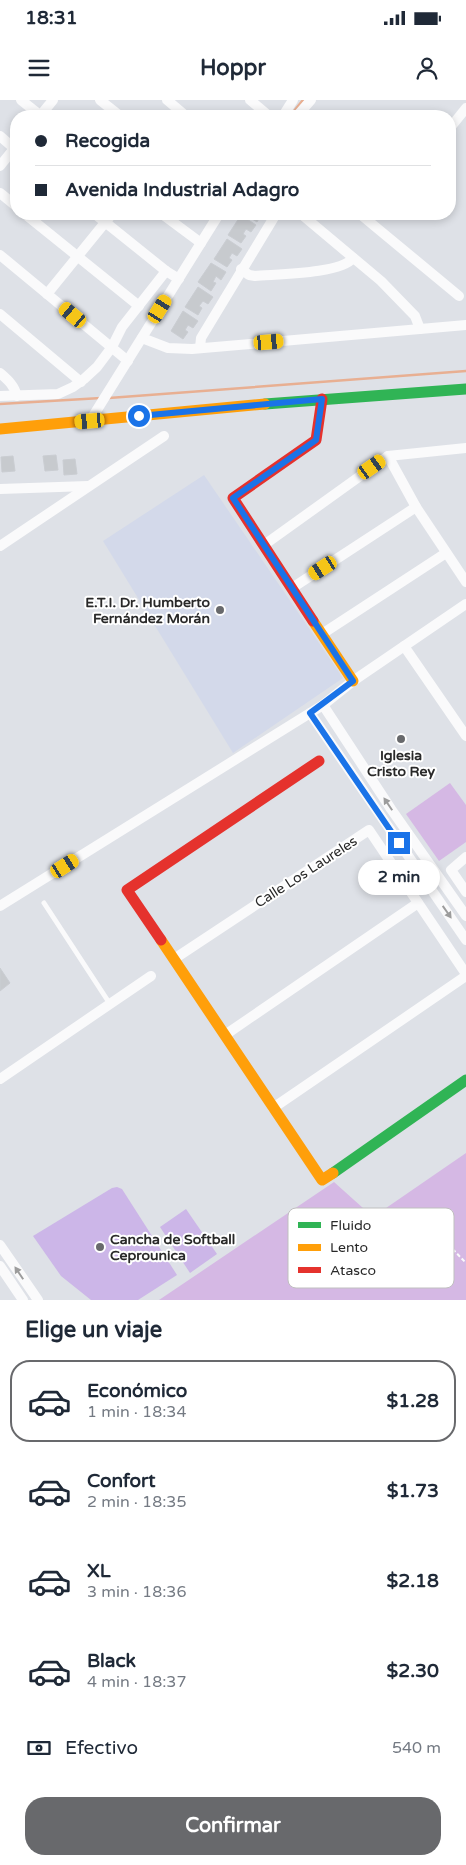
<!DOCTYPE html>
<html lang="es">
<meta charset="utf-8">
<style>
:root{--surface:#fff;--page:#f2f2f3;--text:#1f2937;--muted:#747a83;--line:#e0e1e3;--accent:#68696c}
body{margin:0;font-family:"Varela Round",sans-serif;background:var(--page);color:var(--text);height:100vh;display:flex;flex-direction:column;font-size:19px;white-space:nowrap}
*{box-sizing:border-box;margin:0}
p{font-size:16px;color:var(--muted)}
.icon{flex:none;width:28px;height:28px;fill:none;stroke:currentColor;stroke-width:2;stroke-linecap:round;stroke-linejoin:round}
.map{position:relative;height:1200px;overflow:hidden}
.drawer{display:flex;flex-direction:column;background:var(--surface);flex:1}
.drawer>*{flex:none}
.top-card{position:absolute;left:10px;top:10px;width:446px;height:110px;border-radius:20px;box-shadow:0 2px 8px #0003;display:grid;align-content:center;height:110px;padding:0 25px;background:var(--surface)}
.end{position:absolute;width:22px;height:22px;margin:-11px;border:6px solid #1a73e8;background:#fff;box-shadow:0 0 0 2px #fff}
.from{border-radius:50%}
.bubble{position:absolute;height:35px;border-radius:18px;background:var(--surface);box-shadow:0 2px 8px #0003;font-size:16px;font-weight:700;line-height:35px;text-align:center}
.car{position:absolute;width:15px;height:30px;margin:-15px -8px;border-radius:6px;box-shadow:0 0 4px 1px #0007;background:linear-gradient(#f5c518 24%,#345 0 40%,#f5c518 0 76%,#345 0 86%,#f5c518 0)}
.top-card b{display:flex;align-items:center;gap:18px;height:48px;font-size:19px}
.top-card b+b{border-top:1px solid var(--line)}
.top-card i{width:12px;height:12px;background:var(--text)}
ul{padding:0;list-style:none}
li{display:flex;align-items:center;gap:15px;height:82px;margin:0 10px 8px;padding:0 15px;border:2px solid transparent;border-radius:20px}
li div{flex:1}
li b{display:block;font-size:19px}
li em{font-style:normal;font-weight:700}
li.on{border-color:var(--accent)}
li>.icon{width:45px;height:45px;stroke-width:1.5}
h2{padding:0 25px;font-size:22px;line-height:60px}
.pay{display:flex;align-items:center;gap:12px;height:55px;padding:0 25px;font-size:19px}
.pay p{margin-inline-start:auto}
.button{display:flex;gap:10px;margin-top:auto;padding:10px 25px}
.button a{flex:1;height:58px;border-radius:20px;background:var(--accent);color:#fff;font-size:20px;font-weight:700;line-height:58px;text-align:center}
.status{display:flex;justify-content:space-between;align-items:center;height:35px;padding:0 25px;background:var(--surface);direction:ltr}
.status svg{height:14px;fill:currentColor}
header{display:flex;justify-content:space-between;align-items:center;height:65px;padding:0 25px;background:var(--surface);font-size:22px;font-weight:700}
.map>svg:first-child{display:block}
.education{fill:#d3d9ea}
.green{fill:#d5b8e4}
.pitch{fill:#ccb6e8}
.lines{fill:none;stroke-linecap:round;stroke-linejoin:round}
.stream{stroke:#e8af92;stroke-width:2.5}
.building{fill:#c7cace;stroke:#cacdd2}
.path{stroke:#fafafb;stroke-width:2;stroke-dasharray:4 2.5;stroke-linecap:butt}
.lane{stroke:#fafafb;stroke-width:5}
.street{stroke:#fafafb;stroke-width:10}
.fast{stroke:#30b455;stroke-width:11}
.slow{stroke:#ff9f0a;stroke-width:11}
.jam{stroke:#e5322d;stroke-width:11}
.oneway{fill:#9c9c9c}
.route{stroke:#1a73e8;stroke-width:6}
.poi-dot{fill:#68696c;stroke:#fff;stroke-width:2}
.labels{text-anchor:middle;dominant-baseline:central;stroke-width:4;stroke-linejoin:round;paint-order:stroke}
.poi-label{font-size:14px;font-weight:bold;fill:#292929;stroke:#fff;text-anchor:end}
.street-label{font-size:14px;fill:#292929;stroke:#fff}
.key{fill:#fff;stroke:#bfbfbf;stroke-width:1}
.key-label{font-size:14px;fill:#292929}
</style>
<div class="status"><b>18:31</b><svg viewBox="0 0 49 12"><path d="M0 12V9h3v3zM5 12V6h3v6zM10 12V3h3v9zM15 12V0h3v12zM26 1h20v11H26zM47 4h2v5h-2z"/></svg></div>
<header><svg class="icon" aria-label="menu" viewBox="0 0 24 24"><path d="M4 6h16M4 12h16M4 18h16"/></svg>Hoppr<svg class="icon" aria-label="person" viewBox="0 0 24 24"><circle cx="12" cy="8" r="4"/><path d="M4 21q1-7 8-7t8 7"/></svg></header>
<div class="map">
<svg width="466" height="1200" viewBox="0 0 466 1200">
<rect width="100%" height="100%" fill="#dee1e7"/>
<polygon class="education" points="204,375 343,578 233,653 103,441"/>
<g class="green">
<polygon points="450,683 466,705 466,742 439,761 406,714"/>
<polygon points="466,1053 466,1200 159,1200 334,1082 373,1117"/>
</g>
<g class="pitch">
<polygon points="117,1087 122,1089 177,1175 138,1200 91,1200 61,1176 33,1136 112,1088"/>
<polygon points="186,1109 217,1154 190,1173 160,1127"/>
</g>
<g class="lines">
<g class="stream">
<polyline points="290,16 303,0"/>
<polyline points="109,298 466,271"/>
<polyline points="0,304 101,298"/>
</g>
</g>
<g class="building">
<polygon points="244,114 259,114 261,115 257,122"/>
<polygon points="241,115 256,125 251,132 246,129 243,134 246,136 241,143 228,135"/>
<polygon points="227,139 242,149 237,156 232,153 229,158 232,160 227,167 214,159"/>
<polygon points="211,163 226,172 221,180 216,176 213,182 216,183 211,191 198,182"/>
<polygon points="198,187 213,197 208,204 203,201 199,206 202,208 198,215 185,207"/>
<polygon points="183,211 198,221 193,228 188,225 185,230 188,232 183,239 171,231"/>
<polygon points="56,355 58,370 45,371 43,356"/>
<polygon points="13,356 15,371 2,372 1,357"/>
<polygon points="75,359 77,374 64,375 63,360"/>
<polygon points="0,868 10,883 0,891"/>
</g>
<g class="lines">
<polyline class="path" points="412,1163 444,1140 466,1163"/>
<polyline class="lane" points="44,803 110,904"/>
<g class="street">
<polyline points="21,0 41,16"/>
<polyline points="100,0 120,16"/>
<polyline points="167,0 186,16"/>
<polyline points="250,0 269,16"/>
<polyline points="40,16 53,0"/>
<polyline points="283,16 293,0"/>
<polyline points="297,16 311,0"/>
<polyline points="450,28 466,8"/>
<polyline points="0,36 16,50"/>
<polyline points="0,66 16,46"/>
<polyline points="0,93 16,106"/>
<polyline points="25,114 139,206"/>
<polyline points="95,114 166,171 179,179"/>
<polyline points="162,114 201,143"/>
<polyline points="301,114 381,181 415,216 420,229"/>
<polyline points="360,114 459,196"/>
<polyline points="0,155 128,261"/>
<path d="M 241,169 L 249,175 L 255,176 C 276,174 341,174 353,158"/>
<polyline points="47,194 112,114"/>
<polyline points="0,214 81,282"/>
<polyline points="142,238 168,248 192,249 466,225"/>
<polyline points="200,248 201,238 276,114"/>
<path d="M 0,273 C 8,280 14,285 17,296"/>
<polyline points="0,296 58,294 73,287 84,279 97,267 112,247 122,227 166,171"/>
<polyline points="90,321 219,114"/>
<polyline points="466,348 388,356 416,407 466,482"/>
<polyline points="0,389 88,386"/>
<polyline points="264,445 388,356"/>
<polyline points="0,446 164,336"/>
<polyline points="292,488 416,407"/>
<polyline points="322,534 446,453"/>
<polyline points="404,546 466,636"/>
<polyline points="323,605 391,709 466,816"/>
<polyline points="310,613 466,840"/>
<polyline points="466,757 451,770 466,792"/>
<polyline points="0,806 323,605 353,581 466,504"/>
<polyline points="174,859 369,730 466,874"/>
<polyline points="225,935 418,803"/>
<polyline points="0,979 151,876"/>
<polyline points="273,1008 466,876"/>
<polyline points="0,1145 38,1200"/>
<polyline points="0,1166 23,1200"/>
</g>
<g class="fast">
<polyline points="265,304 466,289"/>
<polyline points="333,1073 466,980"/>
</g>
<g class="slow">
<polyline points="0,329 265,304"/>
<polyline points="313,521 353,581"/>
<polyline points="161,840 322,1080 333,1073"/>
</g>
<g class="jam">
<polyline points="313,521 233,398 316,340 322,299"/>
<polyline points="161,840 127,790 319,661"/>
</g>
</g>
<defs><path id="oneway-solid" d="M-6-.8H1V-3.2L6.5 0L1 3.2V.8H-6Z" transform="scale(1.25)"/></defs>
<g class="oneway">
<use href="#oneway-solid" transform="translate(388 704) rotate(-124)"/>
<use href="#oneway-solid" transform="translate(447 812) rotate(55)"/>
<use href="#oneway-solid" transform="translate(19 1173) rotate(-124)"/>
</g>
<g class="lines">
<polyline class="route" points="139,316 322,299 316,340 233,398 353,581 310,613 399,743"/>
</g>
<g class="poi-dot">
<circle cx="220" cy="510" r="5"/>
<circle cx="401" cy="639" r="5"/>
<circle cx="100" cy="1147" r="5"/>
</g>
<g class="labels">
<g class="poi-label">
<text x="210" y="502">E.T.I. Dr. Humberto<tspan x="210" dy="16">Fernández Morán</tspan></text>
<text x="401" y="655" text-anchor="middle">Iglesia<tspan x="401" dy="16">Cristo Rey</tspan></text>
<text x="110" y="1139" text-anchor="start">Cancha de Softball<tspan x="110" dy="16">Ceprounica</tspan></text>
</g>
<g class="street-label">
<text transform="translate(306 772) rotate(-33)">Calle Los Laureles</text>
</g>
</g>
<rect x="288" y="1108" width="166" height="80" rx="8" class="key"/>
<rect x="298" y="1122" width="23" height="6" fill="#30b455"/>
<rect x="298" y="1144" width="23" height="7" fill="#ff9f0a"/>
<rect x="298" y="1167" width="23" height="6" fill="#e5322d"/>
<g class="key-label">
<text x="330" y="1130">Fluido</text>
<text x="330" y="1152">Lento</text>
<text x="330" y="1175">Atasco</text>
</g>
</svg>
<i class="end from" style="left:139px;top:316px"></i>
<i class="end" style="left:399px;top:743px"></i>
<div class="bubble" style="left:358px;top:760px;width:82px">2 min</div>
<i class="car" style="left:160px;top:209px;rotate:32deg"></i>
<i class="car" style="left:73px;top:215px;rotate:310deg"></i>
<i class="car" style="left:269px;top:242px;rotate:85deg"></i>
<i class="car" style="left:90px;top:321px;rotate:265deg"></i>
<i class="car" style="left:372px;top:367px;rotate:55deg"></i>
<i class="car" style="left:323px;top:468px;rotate:237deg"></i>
<i class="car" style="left:65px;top:766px;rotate:58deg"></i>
<div class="top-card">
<b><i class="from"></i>Recogida</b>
<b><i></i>Avenida Industrial Adagro</b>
</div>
</div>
<section class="drawer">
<h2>Elige un viaje</h2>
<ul>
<li class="on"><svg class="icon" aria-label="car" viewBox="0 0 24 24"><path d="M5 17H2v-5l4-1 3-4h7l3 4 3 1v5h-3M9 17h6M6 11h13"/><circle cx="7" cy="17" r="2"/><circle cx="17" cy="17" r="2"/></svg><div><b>Económico</b><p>1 min · 18:34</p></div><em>$1.28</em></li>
<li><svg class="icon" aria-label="car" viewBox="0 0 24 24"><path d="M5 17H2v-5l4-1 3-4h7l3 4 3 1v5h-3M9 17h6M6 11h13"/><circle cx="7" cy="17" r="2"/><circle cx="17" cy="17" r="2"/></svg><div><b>Confort</b><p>2 min · 18:35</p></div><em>$1.73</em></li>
<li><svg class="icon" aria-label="car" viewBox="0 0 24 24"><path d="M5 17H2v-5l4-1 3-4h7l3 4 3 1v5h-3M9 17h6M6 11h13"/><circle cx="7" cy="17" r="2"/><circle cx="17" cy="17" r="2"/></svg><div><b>XL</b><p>3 min · 18:36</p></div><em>$2.18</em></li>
<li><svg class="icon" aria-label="car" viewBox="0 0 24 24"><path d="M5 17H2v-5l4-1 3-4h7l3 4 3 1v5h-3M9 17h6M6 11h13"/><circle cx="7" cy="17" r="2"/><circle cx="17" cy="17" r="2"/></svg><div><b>Black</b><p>4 min · 18:37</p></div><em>$2.30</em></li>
</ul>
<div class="pay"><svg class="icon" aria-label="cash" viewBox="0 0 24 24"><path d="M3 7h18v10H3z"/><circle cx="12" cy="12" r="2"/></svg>Efectivo<p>540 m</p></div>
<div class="button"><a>Confirmar</a></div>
</section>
